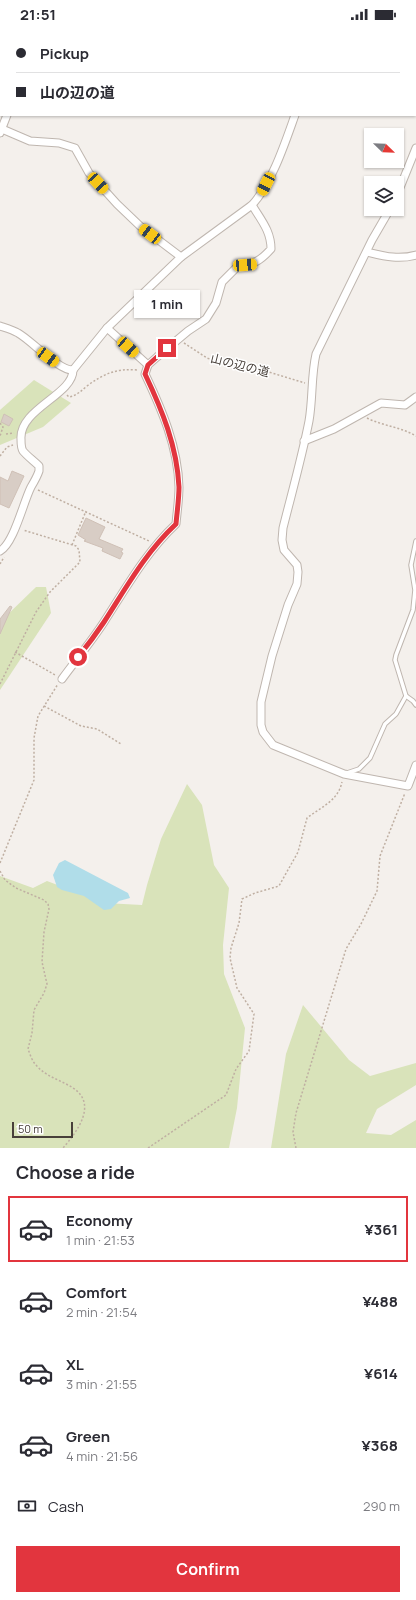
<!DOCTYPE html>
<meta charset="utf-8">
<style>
:root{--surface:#fff;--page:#f2f2f3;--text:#2b2b33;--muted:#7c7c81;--line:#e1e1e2;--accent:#e2353e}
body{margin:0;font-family:Manrope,"Noto Sans JP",sans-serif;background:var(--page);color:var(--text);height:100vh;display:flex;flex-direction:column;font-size:15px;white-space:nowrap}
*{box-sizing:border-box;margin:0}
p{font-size:13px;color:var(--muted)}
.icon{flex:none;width:22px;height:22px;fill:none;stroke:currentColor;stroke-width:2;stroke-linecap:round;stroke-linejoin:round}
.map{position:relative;height:1120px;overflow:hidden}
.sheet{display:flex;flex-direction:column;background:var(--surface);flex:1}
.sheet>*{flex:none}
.banner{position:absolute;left:0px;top:0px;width:416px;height:88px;box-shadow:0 1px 3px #0004;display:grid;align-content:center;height:88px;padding:0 16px;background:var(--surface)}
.needle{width:26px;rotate:113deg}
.controls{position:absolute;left:364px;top:100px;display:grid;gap:8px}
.controls a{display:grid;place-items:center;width:40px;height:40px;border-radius:0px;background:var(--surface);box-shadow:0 1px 3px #0004;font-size:20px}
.scale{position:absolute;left:12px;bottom:10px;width:61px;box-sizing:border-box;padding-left:4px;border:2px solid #48403a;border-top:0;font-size:11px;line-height:14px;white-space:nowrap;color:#48403a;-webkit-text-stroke:3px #fff;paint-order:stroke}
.end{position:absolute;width:18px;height:18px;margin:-9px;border:5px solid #e2353e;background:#fff;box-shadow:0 0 0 2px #fff}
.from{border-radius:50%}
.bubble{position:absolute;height:28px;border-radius:0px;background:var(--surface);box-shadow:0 1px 3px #0004;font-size:13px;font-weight:700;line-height:28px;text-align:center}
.car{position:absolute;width:12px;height:24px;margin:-12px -6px;border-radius:5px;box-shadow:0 0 3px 1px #0007;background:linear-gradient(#f5c518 24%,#345 0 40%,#f5c518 0 76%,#345 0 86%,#f5c518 0)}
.banner b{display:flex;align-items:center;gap:14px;height:38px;font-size:15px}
.banner b+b{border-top:1px solid var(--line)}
.banner i{width:10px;height:10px;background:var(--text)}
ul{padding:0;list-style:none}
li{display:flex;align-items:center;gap:12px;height:66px;margin:0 8px 6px;padding:0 8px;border:2px solid transparent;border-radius:0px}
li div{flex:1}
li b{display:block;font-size:15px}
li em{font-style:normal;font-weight:700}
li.on{border-color:var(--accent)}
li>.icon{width:36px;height:36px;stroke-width:1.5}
h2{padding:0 16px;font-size:18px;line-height:48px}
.pay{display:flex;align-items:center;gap:10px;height:44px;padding:0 16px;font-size:15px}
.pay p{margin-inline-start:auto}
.action{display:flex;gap:8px;margin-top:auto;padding:8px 16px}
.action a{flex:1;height:46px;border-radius:0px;background:var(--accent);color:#fff;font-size:16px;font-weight:700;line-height:46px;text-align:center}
.status{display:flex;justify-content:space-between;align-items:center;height:28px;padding:0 20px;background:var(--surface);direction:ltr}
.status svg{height:11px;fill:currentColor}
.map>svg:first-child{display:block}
.green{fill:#d9e3ba}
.water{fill:#b0dde9}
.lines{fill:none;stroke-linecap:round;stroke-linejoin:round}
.stream{stroke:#b0dde9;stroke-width:2.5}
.building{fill:#d8cdc5;stroke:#cfc0b6}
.lane-casing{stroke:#bfb6af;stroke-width:5.5}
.street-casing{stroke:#bfb6af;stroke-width:9}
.primary-casing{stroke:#d7a777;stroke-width:14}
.highway-casing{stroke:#cd844d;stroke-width:16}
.path{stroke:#bfafa2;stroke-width:1.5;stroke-dasharray:2 2;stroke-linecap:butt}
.lane{stroke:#fff;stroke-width:3.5}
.street{stroke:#fff;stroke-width:7}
.primary{stroke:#f3cda6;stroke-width:12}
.highway{stroke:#eeb17d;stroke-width:14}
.route{stroke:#e2353e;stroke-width:5}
.labels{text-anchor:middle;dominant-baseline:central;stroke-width:3;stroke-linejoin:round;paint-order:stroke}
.street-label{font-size:12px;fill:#48403a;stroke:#fff}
</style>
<div class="status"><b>21:51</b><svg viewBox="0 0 49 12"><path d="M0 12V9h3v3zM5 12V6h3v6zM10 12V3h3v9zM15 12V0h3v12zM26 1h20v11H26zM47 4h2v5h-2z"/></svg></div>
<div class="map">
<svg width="416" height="1120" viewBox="0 0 416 1120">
<rect width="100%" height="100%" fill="#f4f0ec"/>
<g class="green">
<polygon points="34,352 71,375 43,399 0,417 0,382"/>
<polygon points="36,559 46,559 51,585 0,662 0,594"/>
<polygon points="187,756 202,777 214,837 229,860 223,917 224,946 245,1000 237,1080 229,1120 0,1120 0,848 33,860 47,853 105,875 142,877 147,857 161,811"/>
<polygon points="303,977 349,1032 370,1048 416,1035 416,1057 377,1081 366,1105 391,1107 416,1092 416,1120 271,1120 286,1026"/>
</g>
<polygon class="water" points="65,832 128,865 130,870 119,873 111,881 104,882 84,868 62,862 57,859 53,847 59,835"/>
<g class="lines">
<polyline class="stream" points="334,1 334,0"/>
</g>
<g class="building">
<polygon points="4,386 13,391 9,398 1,394"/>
<polygon points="12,443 24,448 9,480 0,476 0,449 8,453"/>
<polygon points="86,490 105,499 99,511 123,521 121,524 123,525 120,531 102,523 103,520 84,513 86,512 78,507"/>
<polygon points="10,578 12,579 0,606 0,591"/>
</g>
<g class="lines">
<defs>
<g id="lane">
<polyline points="416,513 411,537 415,562 413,582 396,627 395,632 406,668 413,673 416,677"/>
<polyline points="347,745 359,741 370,730 385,696 396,686 406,668"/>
</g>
<g id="street">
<polyline points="38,1 39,0"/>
<polyline points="328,1 328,0"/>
<polyline points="2,101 30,113 59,115 75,120 89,145 117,176 140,198 181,229"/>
<polyline points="0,105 7,87"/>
<polyline points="397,167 416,120"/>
<path d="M 390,181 L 372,212 L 316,326 C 311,348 313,370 309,393 C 302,429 292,464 283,500 L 282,512 L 284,522 L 297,537 L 298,544 L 297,556 L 288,577 L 272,628 L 261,674 L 261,697 L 263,704 L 273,717 L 344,746 L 408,758 L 416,737"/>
<path d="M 367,224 C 384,228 398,232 416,227"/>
<path d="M 0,298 C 6,300 13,302 18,305 C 31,312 59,343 73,342"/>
<polyline points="107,300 148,337"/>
<path d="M 73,342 L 107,300 L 181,229 L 252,177 C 272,155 285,115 295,87"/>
<polyline points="304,413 334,401 381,375 405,377 416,369"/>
<path d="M 0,523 C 14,515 23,475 31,459 C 34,454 37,449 39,443 L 39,438 C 34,433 27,428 23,423 C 21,420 21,415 21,411 C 19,381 73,367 73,342"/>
<path d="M 62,651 C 76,632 91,614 104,594 C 126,560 146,524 176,496 C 177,484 179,471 179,459 C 178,419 162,382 145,346 L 148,337 L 157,329 L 188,303 L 206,291 L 216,275 L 222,254 L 239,237 C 255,236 260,233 271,221 C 271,203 261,192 252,177"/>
</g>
<polyline id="primary" points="380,1 381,0"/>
<g id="highway">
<polyline points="288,0 294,1"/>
<polyline points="415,20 416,20"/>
</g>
</defs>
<use href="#lane" class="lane-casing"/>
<use href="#street" class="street-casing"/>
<use href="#primary" class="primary-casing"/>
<use href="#highway" class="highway-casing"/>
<g class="path">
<polyline points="184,315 207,330 224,336 262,342 305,355"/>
<path d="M 67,367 L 69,369 C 76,368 81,363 87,358 C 103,346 117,340 137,342"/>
<path d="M 367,390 C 383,398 401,399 416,408"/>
<polyline points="0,395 3,399 0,408"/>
<polyline points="6,406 14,405"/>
<polyline points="0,428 7,419 13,417"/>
<polyline points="38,462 149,513"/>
<polyline points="72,517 86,483"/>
<polyline points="0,536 4,529"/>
<polyline points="15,624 55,647"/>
<polyline points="0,656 36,584 50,564 80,534 79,522 76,518 23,502"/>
<polyline points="44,678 81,698 97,701 121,716"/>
<polyline points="0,835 34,752 34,710 38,688 58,656"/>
<path d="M 0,843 L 5,852 L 16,860 L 44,872 L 48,876 L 49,881 L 44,904 L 42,934 L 47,956 L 44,965 L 34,982 L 32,1005 L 28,1021 C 30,1026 32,1033 36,1037 C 46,1049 61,1052 73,1060 C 98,1076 77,1104 63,1120"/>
<path d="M 148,1120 L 226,1067 L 236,1041 L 249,1023 L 254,986 L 237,960 L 230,930 L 231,920 L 239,895 L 242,871 L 255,865 L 279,858 L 298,824 L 307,790 C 321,779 338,773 342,754"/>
<polyline points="296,1120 293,1104 296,1085 346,921 361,896 377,863 380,828 405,765"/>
</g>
<use href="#lane" class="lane"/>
<use href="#street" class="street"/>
<use href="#primary" class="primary"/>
<use href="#highway" class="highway"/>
</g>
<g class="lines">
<path class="route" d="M 78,629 C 87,618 96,606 104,594 C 126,560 145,525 176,496 C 177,484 179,471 179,459 C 177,418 162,382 145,346 L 148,337 L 167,320"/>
</g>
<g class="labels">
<g class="street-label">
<text transform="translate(240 337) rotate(14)">山の辺の道</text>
</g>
</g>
</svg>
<div class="controls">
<a><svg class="needle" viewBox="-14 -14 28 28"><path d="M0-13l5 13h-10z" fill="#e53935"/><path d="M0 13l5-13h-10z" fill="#7c7c81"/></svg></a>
<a><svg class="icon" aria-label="layers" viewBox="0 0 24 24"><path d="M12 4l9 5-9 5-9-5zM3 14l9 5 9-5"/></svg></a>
</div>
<div class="scale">50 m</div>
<i class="end from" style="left:78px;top:629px"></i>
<i class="end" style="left:167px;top:320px"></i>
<div class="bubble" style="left:134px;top:262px;width:66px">1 min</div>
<i class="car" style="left:98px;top:155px;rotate:137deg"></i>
<i class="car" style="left:266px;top:156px;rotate:207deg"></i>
<i class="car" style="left:150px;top:206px;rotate:307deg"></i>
<i class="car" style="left:245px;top:237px;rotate:86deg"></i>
<i class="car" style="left:128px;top:319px;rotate:132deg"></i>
<i class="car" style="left:48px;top:329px;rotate:126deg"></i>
<div class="banner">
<b><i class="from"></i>Pickup</b>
<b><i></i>山の辺の道</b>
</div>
</div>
<section class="sheet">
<h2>Choose a ride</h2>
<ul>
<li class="on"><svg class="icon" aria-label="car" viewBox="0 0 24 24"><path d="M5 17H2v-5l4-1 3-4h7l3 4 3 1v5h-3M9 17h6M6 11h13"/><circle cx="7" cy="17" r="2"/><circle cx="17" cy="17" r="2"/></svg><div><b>Economy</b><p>1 min · 21:53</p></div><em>¥361</em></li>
<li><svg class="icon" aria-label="car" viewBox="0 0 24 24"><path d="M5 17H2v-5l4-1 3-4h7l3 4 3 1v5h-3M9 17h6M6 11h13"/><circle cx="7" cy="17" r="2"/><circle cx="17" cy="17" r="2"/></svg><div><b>Comfort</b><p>2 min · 21:54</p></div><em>¥488</em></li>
<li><svg class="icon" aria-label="car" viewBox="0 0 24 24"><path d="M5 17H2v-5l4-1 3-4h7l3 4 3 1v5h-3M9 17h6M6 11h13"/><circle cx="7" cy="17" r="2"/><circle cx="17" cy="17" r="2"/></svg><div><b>XL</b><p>3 min · 21:55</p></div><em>¥614</em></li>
<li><svg class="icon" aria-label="car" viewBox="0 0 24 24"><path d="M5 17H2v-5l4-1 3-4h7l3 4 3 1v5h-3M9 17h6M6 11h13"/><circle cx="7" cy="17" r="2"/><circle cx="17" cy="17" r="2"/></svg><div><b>Green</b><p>4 min · 21:56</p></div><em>¥368</em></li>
</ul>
<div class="pay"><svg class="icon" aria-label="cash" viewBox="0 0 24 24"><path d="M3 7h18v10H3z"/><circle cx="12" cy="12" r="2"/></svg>Cash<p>290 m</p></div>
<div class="action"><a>Confirm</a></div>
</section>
